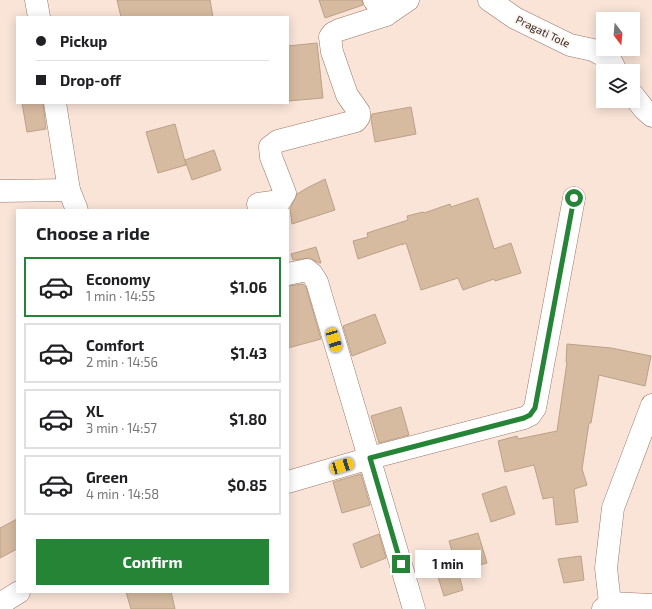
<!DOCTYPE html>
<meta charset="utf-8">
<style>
:root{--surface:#fff;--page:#f6f6f6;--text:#202124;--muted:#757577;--line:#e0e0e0;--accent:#258436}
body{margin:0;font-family:"Exo 2",sans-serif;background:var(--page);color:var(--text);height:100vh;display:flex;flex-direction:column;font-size:15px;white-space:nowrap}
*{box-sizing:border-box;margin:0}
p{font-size:13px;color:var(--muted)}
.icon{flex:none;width:22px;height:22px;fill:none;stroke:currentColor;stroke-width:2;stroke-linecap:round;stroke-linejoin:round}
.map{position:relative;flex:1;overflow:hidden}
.drawer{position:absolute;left:16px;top:209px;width:273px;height:384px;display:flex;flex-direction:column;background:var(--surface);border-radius:0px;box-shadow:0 2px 10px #0003}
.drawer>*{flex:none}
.hud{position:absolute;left:16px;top:16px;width:273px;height:88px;border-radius:0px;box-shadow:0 2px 10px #0003;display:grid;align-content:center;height:88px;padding:0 20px;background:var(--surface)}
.needle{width:26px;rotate:164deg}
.fabs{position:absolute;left:596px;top:12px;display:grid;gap:8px}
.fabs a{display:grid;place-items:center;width:44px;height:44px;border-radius:0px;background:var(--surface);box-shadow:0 2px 10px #0003;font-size:20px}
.end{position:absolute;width:18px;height:18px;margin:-9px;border:5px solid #258436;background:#fff;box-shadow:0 0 0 2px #fff}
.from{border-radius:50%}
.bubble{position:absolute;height:28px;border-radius:0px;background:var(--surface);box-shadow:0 2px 10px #0003;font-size:13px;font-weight:700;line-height:28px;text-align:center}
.car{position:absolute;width:12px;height:24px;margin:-12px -6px;border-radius:5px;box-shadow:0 0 3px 1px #0007;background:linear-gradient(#f5c518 24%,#345 0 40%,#f5c518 0 76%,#345 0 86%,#f5c518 0)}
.hud b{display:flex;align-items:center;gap:14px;height:38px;font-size:15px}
.hud b+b{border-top:1px solid var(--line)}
.hud i{width:10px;height:10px;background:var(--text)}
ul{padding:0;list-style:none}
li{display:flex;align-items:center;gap:12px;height:60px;margin:0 8px 6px;padding:0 12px;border:2px solid var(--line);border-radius:0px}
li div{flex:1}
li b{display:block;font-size:15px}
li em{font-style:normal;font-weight:700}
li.current{border-color:var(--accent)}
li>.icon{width:36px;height:36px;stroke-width:1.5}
h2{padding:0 20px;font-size:18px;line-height:48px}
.cta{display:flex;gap:8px;margin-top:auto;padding:8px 20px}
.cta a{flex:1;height:46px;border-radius:0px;background:var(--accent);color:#fff;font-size:16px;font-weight:700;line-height:46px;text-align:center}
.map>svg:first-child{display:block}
.building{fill:#d6bba0;stroke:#bba186}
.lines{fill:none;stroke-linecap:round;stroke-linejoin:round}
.minor-casing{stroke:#997867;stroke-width:23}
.minor{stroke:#fff;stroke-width:22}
.route{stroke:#258436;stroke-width:5}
.labels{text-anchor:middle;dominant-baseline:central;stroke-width:3.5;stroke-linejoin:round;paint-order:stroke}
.street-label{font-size:11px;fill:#382a23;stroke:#fcf4f0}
</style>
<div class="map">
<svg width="652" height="609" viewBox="0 0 652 609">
<rect width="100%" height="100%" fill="#fae4d8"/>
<g class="building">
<polygon points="117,0 210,0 213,17 121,17"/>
<polygon points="319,0 362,0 363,5 325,18"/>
<polygon points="317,43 323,98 288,101 288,46"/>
<polygon points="22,103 43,103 46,129 27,132"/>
<polygon points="411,107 416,134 375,142 371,119 372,114"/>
<polygon points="175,124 186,165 158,173 146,132"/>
<polygon points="214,150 221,170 192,180 185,160"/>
<polygon points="325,179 335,210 292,224 290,209 297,194 307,188"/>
<polygon points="478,198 494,249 511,243 521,273 495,281 494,279 463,290 458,278 421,290 406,243 402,245 402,244 358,259 353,241 368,237 367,233 408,220 407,216 423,212 424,213 450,204 451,207"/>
<polygon points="316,247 321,263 319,263 310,258 293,260 291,254"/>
<polygon points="303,284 306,287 321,339 288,348 288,286"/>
<polygon points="375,314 386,343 352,356 343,326"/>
<polygon points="567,344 611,348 651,356 645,386 599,375 591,423 589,423 582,469 587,485 574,489 578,522 556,525 553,497 543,499 534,465 505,472 498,441 517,436 518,439 557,431 567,362 566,362"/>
<polygon points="401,407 409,435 379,443 371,416"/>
<polygon points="361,474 370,505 342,513 333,482"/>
<polygon points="506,486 515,514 491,522 482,494"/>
<polygon points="17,519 17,549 0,558 0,528"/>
<polygon points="478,533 487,563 458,571 449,541"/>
<polygon points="379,534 386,558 361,568 353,544"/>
<polygon points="581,556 584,580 564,583 558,559"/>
<polygon points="458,571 463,590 444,596 438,577"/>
<polygon points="126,592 171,592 175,609 131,609"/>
</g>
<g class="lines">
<defs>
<g id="minor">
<polyline points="36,0 39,17"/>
<polyline points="489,0 515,18 570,45 593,50 610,59 616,71"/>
<polyline points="386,15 408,0"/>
<polyline points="633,95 644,109 652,116"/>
<polyline points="55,103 69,190 77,210"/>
<polyline points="0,191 69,190"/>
<polyline points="258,204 280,201 285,193 271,157 270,147 278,141 356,121 359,117 359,112 347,95 332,52 330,37 333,33 339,30 386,15 374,0"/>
<polyline points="288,274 307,270 312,274 317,282 414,609"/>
<polyline points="288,482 370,458 524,418 530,415 535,408 574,198"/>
<polyline points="610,603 606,568 613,508 652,405"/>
<polyline points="0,604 19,592"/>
<polyline points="603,609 610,603 652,605"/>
</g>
</defs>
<use href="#minor" class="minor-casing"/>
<use href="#minor" class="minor"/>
</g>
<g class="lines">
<polyline class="route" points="401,564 370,458 524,418 530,415 535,408 574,198"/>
</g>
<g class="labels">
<g class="street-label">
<text transform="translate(543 31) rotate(26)">Pragati Tole</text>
</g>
</g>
</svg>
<div class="fabs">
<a><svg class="needle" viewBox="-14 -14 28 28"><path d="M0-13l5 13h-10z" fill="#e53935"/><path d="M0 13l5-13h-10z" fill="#757577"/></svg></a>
<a><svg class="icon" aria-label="layers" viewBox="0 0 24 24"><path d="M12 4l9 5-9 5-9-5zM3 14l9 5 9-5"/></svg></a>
</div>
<i class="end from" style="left:574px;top:198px"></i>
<i class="end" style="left:401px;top:564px"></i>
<div class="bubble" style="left:415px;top:550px;width:66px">1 min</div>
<i class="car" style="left:334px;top:340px;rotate:163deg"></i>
<i class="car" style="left:342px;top:466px;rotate:73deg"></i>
<div class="hud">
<b><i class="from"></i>Pickup</b>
<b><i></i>Drop-off</b>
</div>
<section class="drawer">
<h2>Choose a ride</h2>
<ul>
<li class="current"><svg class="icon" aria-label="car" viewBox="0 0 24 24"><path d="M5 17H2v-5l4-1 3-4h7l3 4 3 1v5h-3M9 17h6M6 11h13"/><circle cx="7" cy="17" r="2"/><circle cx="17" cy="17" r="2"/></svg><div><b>Economy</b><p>1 min · 14:55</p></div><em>$1.06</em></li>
<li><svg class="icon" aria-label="car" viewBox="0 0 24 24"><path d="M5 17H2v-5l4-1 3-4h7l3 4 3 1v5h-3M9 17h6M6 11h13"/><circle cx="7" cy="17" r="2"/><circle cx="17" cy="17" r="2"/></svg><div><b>Comfort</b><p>2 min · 14:56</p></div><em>$1.43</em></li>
<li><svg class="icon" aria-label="car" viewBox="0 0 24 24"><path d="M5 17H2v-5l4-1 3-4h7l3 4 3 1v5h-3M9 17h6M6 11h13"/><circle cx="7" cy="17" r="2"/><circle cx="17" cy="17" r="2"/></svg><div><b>XL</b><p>3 min · 14:57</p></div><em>$1.80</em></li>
<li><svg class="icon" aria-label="car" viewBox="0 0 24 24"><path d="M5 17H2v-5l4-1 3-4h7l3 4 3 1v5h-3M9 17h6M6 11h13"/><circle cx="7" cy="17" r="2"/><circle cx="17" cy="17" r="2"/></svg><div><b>Green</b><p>4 min · 14:58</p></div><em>$0.85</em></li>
</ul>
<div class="cta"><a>Confirm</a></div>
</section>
</div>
